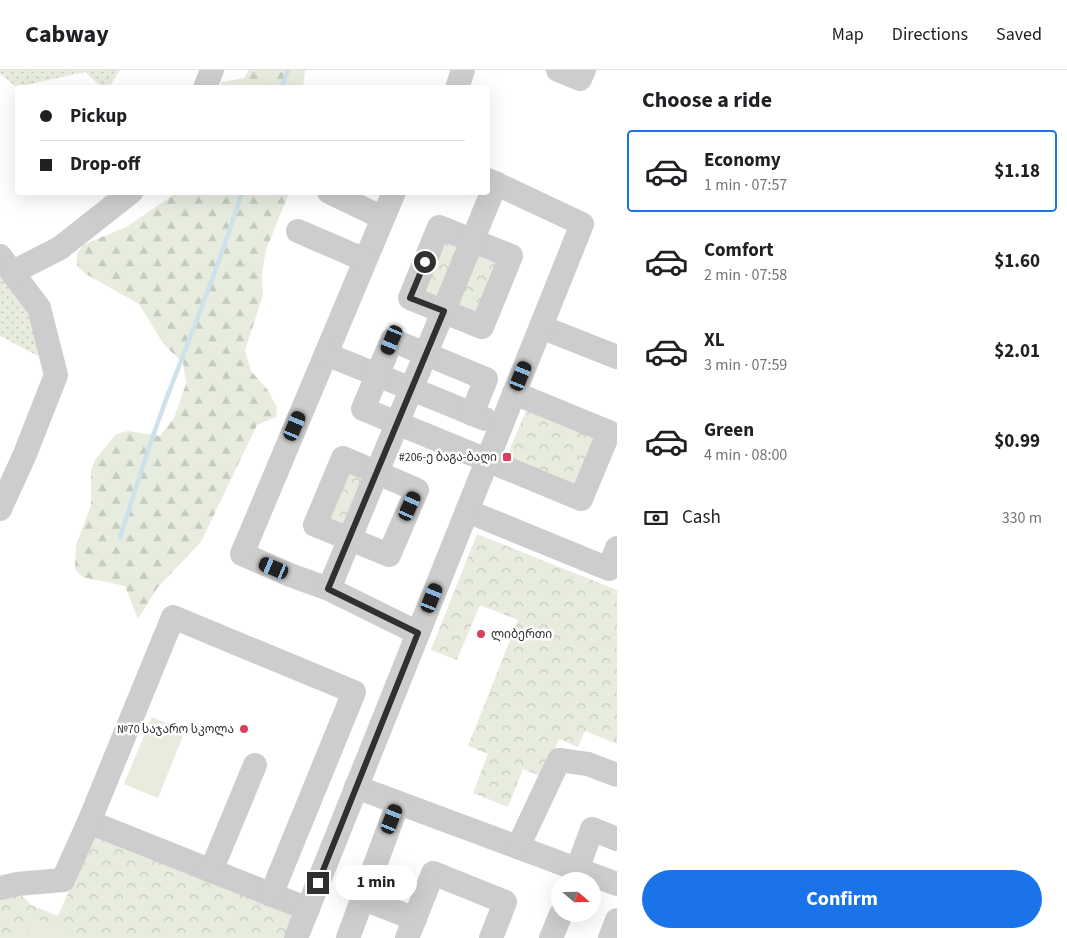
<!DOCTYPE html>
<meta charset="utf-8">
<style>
:root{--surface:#fff;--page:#f6f6f6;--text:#202124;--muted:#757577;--line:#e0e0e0;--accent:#1a73e8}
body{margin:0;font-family:"Source Sans 3","Noto Sans Georgian",sans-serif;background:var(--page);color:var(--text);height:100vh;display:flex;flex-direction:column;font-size:19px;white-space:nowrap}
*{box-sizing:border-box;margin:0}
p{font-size:16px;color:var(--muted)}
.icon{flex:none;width:28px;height:28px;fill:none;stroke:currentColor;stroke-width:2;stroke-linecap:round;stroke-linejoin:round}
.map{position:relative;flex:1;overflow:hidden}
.details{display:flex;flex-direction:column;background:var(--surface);width:450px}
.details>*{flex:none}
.guide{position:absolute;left:15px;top:15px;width:475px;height:110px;border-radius:5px;box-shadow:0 5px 20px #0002;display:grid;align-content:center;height:110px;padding:0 25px;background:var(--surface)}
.needle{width:32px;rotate:110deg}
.tools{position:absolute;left:551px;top:802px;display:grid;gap:10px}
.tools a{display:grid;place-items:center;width:50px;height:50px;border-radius:50%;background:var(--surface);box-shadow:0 5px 20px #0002;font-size:25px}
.end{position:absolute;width:22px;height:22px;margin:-11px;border:6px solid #303030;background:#fff;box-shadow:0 0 0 2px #fff}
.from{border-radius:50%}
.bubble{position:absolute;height:35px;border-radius:18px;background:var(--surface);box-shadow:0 5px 20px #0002;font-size:16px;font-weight:700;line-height:35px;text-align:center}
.car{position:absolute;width:15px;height:30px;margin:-15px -8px;border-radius:6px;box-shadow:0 0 4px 1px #0007;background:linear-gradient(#222 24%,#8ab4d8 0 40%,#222 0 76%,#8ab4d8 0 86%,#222 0)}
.guide b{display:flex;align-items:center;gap:18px;height:48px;font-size:19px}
.guide b+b{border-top:1px solid var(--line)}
.guide i{width:12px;height:12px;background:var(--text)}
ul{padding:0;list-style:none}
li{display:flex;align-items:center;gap:15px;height:82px;margin:0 10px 8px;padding:0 15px;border:2px solid transparent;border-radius:5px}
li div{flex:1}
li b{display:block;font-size:19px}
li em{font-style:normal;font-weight:700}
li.on{border-color:var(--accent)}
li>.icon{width:45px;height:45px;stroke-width:1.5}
h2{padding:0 25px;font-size:22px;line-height:60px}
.pay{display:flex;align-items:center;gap:12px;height:55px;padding:0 25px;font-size:19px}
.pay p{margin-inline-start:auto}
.primary-button{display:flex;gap:10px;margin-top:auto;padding:10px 25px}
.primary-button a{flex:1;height:58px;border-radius:30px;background:var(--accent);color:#fff;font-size:20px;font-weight:700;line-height:58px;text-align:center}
header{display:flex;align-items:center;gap:30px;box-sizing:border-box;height:70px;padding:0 25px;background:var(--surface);border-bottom:1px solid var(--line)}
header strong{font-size:24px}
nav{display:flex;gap:28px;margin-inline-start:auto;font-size:18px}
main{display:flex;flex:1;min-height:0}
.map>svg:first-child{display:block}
.grass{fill:url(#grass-dots)}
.forest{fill:url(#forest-firs)}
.park{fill:url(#park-crowns)}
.garden{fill:#e7ecdf}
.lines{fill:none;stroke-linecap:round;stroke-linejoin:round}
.stream{stroke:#cde2eb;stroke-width:4.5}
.minor{stroke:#cdcdcd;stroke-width:24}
.route{stroke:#303030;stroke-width:6}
.poi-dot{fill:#db3e5a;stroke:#fff;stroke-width:2}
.labels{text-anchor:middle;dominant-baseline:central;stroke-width:5;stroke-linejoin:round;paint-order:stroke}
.poi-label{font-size:12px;fill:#303030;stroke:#fff;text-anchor:end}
</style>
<header>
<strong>Cabway</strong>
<nav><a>Map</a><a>Directions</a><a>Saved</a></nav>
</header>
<main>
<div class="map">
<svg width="617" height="868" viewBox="0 0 617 868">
<defs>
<pattern id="grass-dots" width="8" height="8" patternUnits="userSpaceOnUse" patternTransform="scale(1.25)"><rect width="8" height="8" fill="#e7ecdf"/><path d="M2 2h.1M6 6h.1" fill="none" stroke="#c6cbc0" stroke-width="1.8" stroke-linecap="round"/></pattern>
<pattern id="forest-firs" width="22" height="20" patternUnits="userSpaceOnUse" patternTransform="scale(1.25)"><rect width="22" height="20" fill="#e7ecdf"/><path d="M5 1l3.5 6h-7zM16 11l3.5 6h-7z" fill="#c6cbc0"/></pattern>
<pattern id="park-crowns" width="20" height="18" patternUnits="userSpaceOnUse" patternTransform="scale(1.25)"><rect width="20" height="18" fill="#e7ecdf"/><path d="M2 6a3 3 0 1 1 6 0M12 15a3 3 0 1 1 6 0" fill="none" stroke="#c6cbc0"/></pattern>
</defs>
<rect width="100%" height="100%" fill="#fff"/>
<g class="grass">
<polygon points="0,0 120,0 109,17 103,18 85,2 16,17 0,4"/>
<polygon points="0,205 26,237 40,287 0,266"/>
</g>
<g class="forest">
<polygon points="249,0 305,0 303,17 220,17 222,12 244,8"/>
<polygon points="174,123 289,123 266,180 262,202 263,225 245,280 251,301 267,319 277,337 276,347 257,355 201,472 158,517 138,549 125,516 82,507 75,499 76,476 91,435 91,401 95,390 116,364 128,361 160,366 174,348 186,314 183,292 165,276 139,234 84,203 77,195 77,184 83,175 126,157 172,126"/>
</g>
<g class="park">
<polygon points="442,162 506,189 480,251 417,224"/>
<polygon points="528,336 601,366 581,416 507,386"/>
<polygon points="345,399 371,410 351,458 325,447"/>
<polygon points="477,464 617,520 617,674 585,661 578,677 559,669 543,707 523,699 508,737 473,723 488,684 468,676 518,550 480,535 457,590 431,580"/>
<polygon points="96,760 296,846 287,868 0,868 0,827 20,824 31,835 58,846"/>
</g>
<g class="garden">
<polygon points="152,647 185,661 158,728 124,714"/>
<polygon points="33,847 70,863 68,868 25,868"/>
</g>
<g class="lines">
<g class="stream">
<polyline points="281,18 288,0"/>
<path d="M 120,468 C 137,414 153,361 174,309 C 198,247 222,186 242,122"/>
</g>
<g class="minor">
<polyline points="558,0 580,9 584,0"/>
<polyline points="205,18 212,0"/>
<polyline points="457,18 463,0"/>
<polyline points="329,122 383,148"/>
<polyline points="394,122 242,484 290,505 329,519 418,563"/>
<polygon points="439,157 511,186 482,257 410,228"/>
<polyline points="298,161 365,190"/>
<polyline points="0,186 39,238 56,305 25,384 0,439"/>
<polyline points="13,202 60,178 131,122"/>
<polyline points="541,257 617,287"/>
<polyline points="326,284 485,349"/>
<polyline points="472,344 486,309 392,270 363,339 581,429 609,362 514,323"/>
<polygon points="343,388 417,420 389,485 315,455"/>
<polyline points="467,441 609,499 617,478"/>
<polyline points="329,519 496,113"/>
<polyline points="356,717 617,814"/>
<polyline points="89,752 308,839"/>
<polyline points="518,777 559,690 588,694 617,705"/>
<polyline points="211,801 255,695"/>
<polyline points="573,811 592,759 617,769"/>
<polyline points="0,818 17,814 63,810 89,752 173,547 354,622 271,825"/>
<polyline points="362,828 415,849"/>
<polyline points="296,868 582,154 488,110"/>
<polyline points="348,868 398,733"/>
<polyline points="407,868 433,803 505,832 491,868"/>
<polyline points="551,868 561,844"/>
<polyline points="610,868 617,850"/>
</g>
</g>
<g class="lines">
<polyline class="route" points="318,813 418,563 328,519 444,241 410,228 425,192"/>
</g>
<g class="poi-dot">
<rect x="502" y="382" width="10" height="10" rx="2.5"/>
<circle cx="481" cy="564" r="5"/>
<circle cx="244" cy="659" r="5"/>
</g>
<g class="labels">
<g class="poi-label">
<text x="497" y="387">#206-ე ბაგა-ბაღი</text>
<text x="491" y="564" text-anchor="start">ლიბერთი</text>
<text x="234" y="659">№70 საჯარო სკოლა</text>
</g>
</g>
</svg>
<div class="tools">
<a><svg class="needle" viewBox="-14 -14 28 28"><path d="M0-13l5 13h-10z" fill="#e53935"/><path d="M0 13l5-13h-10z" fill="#757577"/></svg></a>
</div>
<i class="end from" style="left:425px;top:192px"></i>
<i class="end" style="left:318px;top:813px"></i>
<div class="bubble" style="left:335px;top:795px;width:82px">1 min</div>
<i class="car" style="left:392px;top:270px;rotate:203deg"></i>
<i class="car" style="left:521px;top:306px;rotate:22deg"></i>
<i class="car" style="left:295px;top:356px;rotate:23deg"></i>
<i class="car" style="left:410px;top:436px;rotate:24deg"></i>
<i class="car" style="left:274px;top:498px;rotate:293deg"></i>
<i class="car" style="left:432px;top:528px;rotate:22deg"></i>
<i class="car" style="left:392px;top:749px;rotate:21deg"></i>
<div class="guide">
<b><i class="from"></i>Pickup</b>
<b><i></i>Drop-off</b>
</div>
</div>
<section class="details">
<h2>Choose a ride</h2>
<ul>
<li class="on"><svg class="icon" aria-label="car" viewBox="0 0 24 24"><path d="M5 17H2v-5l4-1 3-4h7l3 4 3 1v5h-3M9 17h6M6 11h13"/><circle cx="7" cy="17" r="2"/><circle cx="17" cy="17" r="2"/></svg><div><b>Economy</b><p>1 min · 07:57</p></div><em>$1.18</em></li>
<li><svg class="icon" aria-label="car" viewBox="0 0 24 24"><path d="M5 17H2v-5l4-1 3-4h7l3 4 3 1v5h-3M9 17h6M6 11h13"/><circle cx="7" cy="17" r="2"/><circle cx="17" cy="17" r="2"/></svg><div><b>Comfort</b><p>2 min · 07:58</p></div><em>$1.60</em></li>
<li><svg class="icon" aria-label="car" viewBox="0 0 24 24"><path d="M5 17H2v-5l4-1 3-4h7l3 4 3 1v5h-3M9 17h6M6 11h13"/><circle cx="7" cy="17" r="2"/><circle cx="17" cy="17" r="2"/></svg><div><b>XL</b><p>3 min · 07:59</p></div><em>$2.01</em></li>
<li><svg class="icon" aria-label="car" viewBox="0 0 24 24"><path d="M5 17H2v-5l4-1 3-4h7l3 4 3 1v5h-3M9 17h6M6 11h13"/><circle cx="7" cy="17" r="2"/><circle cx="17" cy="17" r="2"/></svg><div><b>Green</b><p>4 min · 08:00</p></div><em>$0.99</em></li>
</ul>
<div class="pay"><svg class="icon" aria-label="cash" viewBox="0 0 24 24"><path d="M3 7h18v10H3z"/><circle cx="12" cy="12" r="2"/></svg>Cash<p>330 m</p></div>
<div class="primary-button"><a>Confirm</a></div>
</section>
</main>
